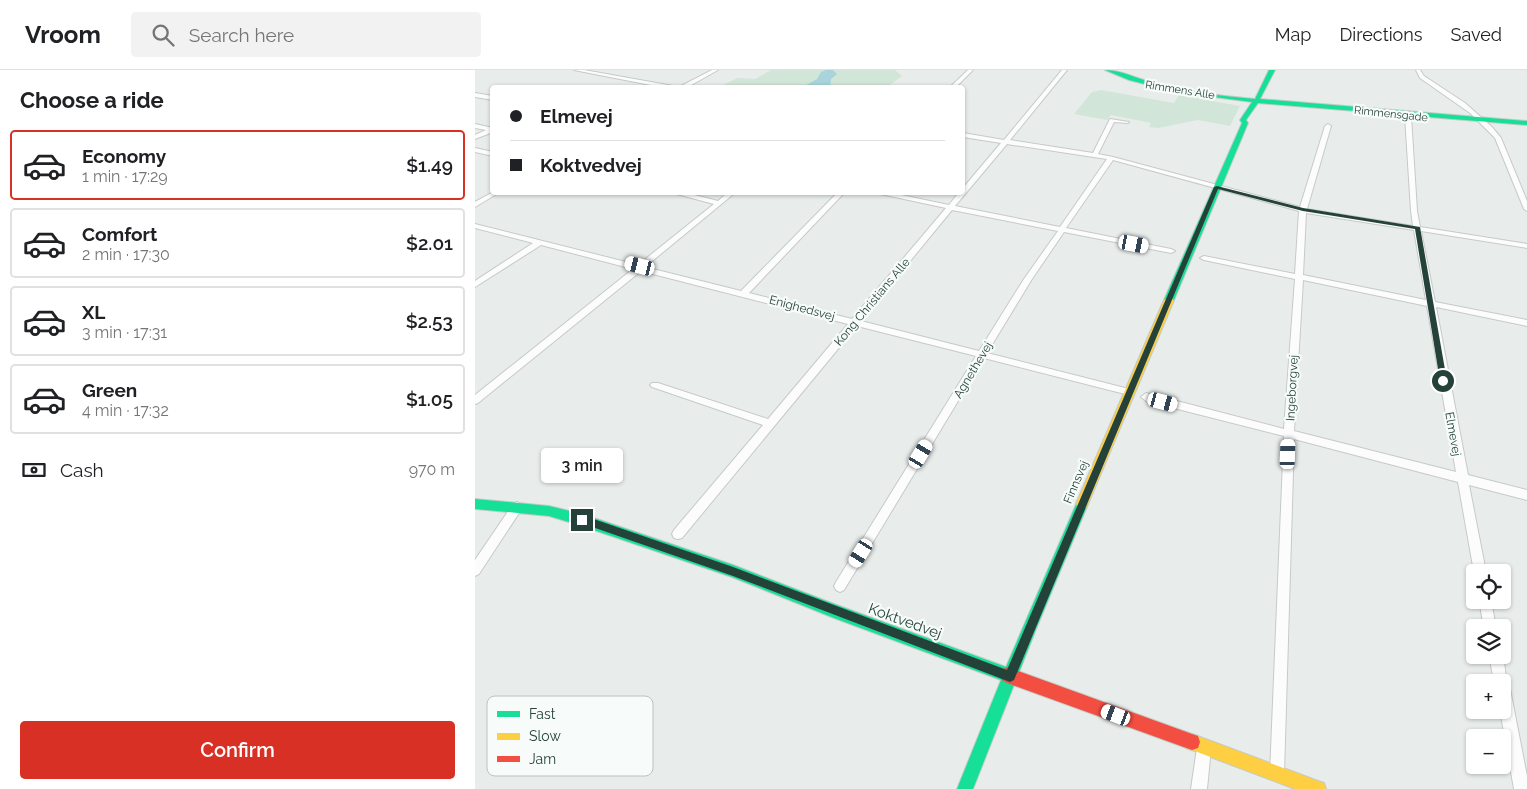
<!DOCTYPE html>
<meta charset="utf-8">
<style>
:root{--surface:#fff;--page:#f2f2f2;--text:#202124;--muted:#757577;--line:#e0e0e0;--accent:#d93025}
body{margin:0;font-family:Raleway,sans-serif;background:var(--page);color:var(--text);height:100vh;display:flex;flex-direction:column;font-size:19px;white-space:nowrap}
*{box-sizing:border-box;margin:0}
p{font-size:16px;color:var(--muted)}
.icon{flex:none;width:28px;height:28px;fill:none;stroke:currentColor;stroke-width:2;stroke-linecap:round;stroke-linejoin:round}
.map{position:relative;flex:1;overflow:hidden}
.drawer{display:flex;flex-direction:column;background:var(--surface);width:475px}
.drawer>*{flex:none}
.top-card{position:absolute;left:15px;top:15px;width:475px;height:110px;border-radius:5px;box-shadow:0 1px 4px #0004;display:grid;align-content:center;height:110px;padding:0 20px;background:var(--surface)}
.buttons{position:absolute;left:991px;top:494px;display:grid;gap:10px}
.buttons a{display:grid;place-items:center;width:45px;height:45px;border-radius:5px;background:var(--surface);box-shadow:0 1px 4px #0004;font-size:25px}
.end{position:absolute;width:22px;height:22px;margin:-11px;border:6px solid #24423a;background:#fff;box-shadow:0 0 0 2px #fff}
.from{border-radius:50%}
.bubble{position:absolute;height:35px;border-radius:5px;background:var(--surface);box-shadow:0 1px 4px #0004;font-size:16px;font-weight:600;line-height:35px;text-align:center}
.car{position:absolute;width:15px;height:30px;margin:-15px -8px;border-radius:6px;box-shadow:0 0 4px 1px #0007;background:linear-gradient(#fff 24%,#345 0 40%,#fff 0 76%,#345 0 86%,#fff 0)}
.top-card b{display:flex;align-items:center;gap:18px;height:48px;font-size:19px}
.top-card b+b{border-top:1px solid var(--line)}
.top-card i{width:12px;height:12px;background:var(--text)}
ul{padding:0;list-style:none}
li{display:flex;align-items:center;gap:15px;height:70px;margin:0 10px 8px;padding:0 10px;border:2px solid var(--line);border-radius:5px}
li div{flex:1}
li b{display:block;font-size:19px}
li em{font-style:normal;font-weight:600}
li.selected{border-color:var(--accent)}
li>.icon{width:45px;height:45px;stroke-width:1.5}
h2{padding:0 20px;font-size:22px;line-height:60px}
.pay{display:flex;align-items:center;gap:12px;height:55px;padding:0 20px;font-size:19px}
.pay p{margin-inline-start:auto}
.button{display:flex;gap:10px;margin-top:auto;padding:10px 20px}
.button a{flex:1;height:58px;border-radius:5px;background:var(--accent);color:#fff;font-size:20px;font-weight:600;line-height:58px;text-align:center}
header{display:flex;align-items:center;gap:30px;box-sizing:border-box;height:70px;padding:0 25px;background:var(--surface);border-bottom:1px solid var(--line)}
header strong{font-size:24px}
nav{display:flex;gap:28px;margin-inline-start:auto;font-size:18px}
.search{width:350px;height:45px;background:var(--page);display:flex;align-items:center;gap:12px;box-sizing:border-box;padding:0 18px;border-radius:5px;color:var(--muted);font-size:19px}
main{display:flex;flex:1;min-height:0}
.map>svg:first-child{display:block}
.green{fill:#d1e6d8}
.water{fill:#a9d4db}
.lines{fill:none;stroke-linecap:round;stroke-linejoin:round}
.street-casing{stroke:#c5cac8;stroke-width:2}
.fast-casing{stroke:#c3cbc8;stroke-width:2}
.slow-casing{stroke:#c3cbc8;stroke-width:2}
.jam-casing{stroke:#c3cbc8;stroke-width:2}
.street{fill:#fcfcfc;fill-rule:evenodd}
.fast{fill:#16e098;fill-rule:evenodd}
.slow{fill:#ffcf43;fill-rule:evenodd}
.jam{fill:#f24e42;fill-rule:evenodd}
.route{fill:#24423a}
.labels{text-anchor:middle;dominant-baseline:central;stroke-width:4.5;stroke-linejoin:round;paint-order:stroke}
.far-street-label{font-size:11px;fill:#24423a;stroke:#f7fbf9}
.street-label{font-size:12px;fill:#24423a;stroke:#f7fbf9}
.near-street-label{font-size:15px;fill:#24423a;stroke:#f7fbf9}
.key{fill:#f7fbf9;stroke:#b8c4c0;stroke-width:1}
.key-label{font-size:14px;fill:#24423a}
</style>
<header>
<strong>Vroom</strong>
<div class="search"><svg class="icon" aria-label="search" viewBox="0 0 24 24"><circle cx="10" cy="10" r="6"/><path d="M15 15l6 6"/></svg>Search here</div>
<nav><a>Map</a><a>Directions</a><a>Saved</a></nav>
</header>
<main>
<section class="drawer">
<h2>Choose a ride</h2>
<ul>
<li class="selected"><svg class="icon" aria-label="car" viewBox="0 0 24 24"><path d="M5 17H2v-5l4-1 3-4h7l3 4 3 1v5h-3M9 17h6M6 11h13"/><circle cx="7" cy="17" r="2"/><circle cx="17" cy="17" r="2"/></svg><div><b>Economy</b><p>1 min · 17:29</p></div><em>$1.49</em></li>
<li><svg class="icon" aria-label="car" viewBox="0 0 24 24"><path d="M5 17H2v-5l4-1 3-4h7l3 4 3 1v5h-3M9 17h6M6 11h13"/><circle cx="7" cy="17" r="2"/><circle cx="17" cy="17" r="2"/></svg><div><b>Comfort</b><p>2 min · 17:30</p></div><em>$2.01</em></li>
<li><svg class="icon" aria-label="car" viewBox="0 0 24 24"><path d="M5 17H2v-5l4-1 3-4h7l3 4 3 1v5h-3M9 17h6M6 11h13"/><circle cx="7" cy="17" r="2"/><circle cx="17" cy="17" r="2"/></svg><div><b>XL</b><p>3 min · 17:31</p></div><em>$2.53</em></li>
<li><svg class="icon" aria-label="car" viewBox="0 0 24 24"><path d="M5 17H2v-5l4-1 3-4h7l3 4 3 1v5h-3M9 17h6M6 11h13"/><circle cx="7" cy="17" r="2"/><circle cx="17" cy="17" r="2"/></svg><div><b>Green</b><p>4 min · 17:32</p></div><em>$1.05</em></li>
</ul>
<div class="pay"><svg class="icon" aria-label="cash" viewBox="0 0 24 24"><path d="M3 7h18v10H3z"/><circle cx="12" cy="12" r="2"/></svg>Cash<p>970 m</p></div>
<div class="button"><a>Confirm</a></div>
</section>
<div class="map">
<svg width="1052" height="719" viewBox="0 0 1052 719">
<rect width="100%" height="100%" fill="#e8edeb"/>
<g class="green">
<polygon points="296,0 420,0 427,6 412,17 243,18 262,8 280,9"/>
<polygon points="626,20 699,33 704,25 765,36 755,56 723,50 683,58 674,57 676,53 636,45 632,50 599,44 617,22"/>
</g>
<polygon class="water" points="351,0 358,0 362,4 356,9 355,17 328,17 342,9 346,2"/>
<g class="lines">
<defs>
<g id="street">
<polygon points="99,0 109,0 204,17 237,0 243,0 211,18 191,18"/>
<polygon points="493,0 498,0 480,18 474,18"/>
<path d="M 587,0 L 592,0 L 535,70 L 618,83 L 635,49 L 654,52 L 653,53 L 639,52 L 623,84 L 638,87 L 825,137 L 850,56 L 853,54 L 856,56 L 832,139 L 938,156 L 936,141 L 930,46 L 933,44 L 936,46 L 942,141 L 945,157 L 1052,174 L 1052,178 L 946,161 L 960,232 L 1052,250 L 1052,256 L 961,237 L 993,405 L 1052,420 L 1052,430 L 994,415 L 1011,502 L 1000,502 L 1000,504 L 999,502 L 983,412 L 819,369 L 809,704 L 807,709 L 802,711 L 797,709 L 795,704 L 809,366 L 671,331 L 666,327 L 671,323 L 809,359 L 820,209 L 729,190 L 725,188 L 729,186 L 820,204 L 824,141 L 638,90 L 591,158 L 696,179 L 700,181 L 696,183 L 589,162 L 557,209 L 512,283 L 654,319 L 659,322 L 657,324 L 654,325 L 509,288 L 369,520 L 365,522 L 361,520 L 359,516 L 361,512 L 501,286 L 382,256 L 207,468 L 203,469 L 199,468 L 197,464 L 199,460 L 288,355 L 177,317 L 175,315 L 177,313 L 183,313 L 293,349 L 373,254 L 166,201 L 3,333 L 0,334 L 0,325 L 158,199 L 66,175 L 0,217 L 0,211 L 58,173 L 0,158 L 0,154 L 163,195 L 239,134 L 194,122 L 208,122 L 243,131 L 253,122 L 261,122 L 170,197 L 266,221 L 363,122 L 370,122 L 274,223 L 377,249 L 471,138 L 396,122 L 412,122 L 474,135 L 484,122 L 488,122 L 488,118 L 526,73 L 488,67 L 488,63 L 529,70 ZM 532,74 L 632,89 L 585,157 L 480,136 ZM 477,140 L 583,161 L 549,209 L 504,281 L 386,251 ZM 831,143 L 939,160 L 951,230 L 828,205 ZM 828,210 L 952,236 L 981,402 L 819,361 Z"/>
<polygon points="941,0 945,0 949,6 990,33 1017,57 1026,68 1052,131 1052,141 1049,139 1020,68 995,43 945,8"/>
<polygon points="0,23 18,26 18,30 0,27"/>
<polygon points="0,54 18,58 18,62 0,69 0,65 11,60 0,58"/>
<polygon points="0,78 18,82 18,86 0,82"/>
<polygon points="18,122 25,122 0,137 0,132"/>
<polygon points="42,432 46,434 48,437 46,440 4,504 0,506 0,490 38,434"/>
<polygon points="1004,530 1016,530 1021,558 1009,558"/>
<polygon points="1014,585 1028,585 1032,614 1035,619 1052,706 1052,719 1039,719 1025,640 1028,640 1028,612 1019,612"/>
<polygon points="729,671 734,673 736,678 732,719 716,719 722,678 724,673"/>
</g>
<g id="fast">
<path d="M 630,0 C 646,0 663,9 679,13 C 712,22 746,26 780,29 L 794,0 L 800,0 L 785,29 L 1052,51 L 1052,55 L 783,33 L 771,50 L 773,53 L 699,230 L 694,233 L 689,230 L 767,53 L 765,50 L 777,32 L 701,22 L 654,10 Z"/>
<polygon points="0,429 74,436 107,444 258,495 359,534 531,597 603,430 607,429 611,430 613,434 561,559 498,719 482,719 526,610 359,548 257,507 107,456 74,446 0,439"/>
</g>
<g id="slow">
<polygon points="694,227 699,230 613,434 611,438 607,439 603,438 601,434 689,230"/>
<polygon points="717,664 843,711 849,713 851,719 820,719 717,680 711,678 709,672 711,666"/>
</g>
<polygon id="jam" points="532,597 717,664 723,666 725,672 723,678 717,680 532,613 527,610 524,605 527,600"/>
</defs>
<use href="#street" class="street-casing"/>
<use href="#fast" class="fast-casing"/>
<use href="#slow" class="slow-casing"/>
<use href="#jam" class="jam-casing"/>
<use href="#street" class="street"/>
<use href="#fast" class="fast"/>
<use href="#slow" class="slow"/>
<use href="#jam" class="jam"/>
</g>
<polygon class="route" points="742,116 828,138 945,157 972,311 968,314 965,311 940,159 828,141 743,119 539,610 535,612 258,506 103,452 102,450 107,445 258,497 532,600 739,117"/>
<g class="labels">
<g class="far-street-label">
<text transform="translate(705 20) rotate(9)">Rimmens Alle</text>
<text transform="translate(916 44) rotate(6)">Rimmensgade</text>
</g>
<g class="street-label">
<text transform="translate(397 232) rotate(-50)">Kong Christians Alle</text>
<text transform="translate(327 238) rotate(15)">Enighedsvej</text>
<text transform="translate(498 300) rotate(-59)">Agnethevej</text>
<text transform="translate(817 318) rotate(-87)">Ingeborgvej</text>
<text transform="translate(978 364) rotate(80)">Elmevej</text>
<text transform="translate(601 412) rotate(-67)">Finnsvej</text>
</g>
<g class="near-street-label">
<text transform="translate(430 551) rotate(20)">Koktvedvej</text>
</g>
</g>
<rect x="12" y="626" width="166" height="80" rx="8" class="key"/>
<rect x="22" y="641" width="23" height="6" fill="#16e098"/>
<rect x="22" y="663" width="23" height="7" fill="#ffcf43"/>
<rect x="22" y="686" width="23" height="6" fill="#f24e42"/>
<g class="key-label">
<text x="54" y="649">Fast</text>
<text x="54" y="671">Slow</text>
<text x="54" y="694">Jam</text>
</g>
</svg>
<div class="buttons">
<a><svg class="icon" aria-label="locate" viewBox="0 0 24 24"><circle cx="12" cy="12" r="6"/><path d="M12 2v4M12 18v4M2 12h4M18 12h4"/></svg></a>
<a><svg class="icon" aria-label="layers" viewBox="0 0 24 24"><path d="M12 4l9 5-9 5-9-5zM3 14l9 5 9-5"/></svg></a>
<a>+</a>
<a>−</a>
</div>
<i class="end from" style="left:968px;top:311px"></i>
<i class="end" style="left:107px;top:450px"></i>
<div class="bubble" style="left:66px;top:378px;width:82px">3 min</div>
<i class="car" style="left:659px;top:174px;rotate:101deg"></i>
<i class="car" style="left:165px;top:196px;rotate:284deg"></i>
<i class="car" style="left:688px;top:332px;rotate:105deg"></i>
<i class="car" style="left:446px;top:384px;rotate:31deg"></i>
<i class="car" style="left:813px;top:384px;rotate:2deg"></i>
<i class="car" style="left:386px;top:483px;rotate:212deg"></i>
<i class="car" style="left:641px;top:645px;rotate:291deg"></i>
<div class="top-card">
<b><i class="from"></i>Elmevej</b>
<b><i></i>Koktvedvej</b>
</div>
</div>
</main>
